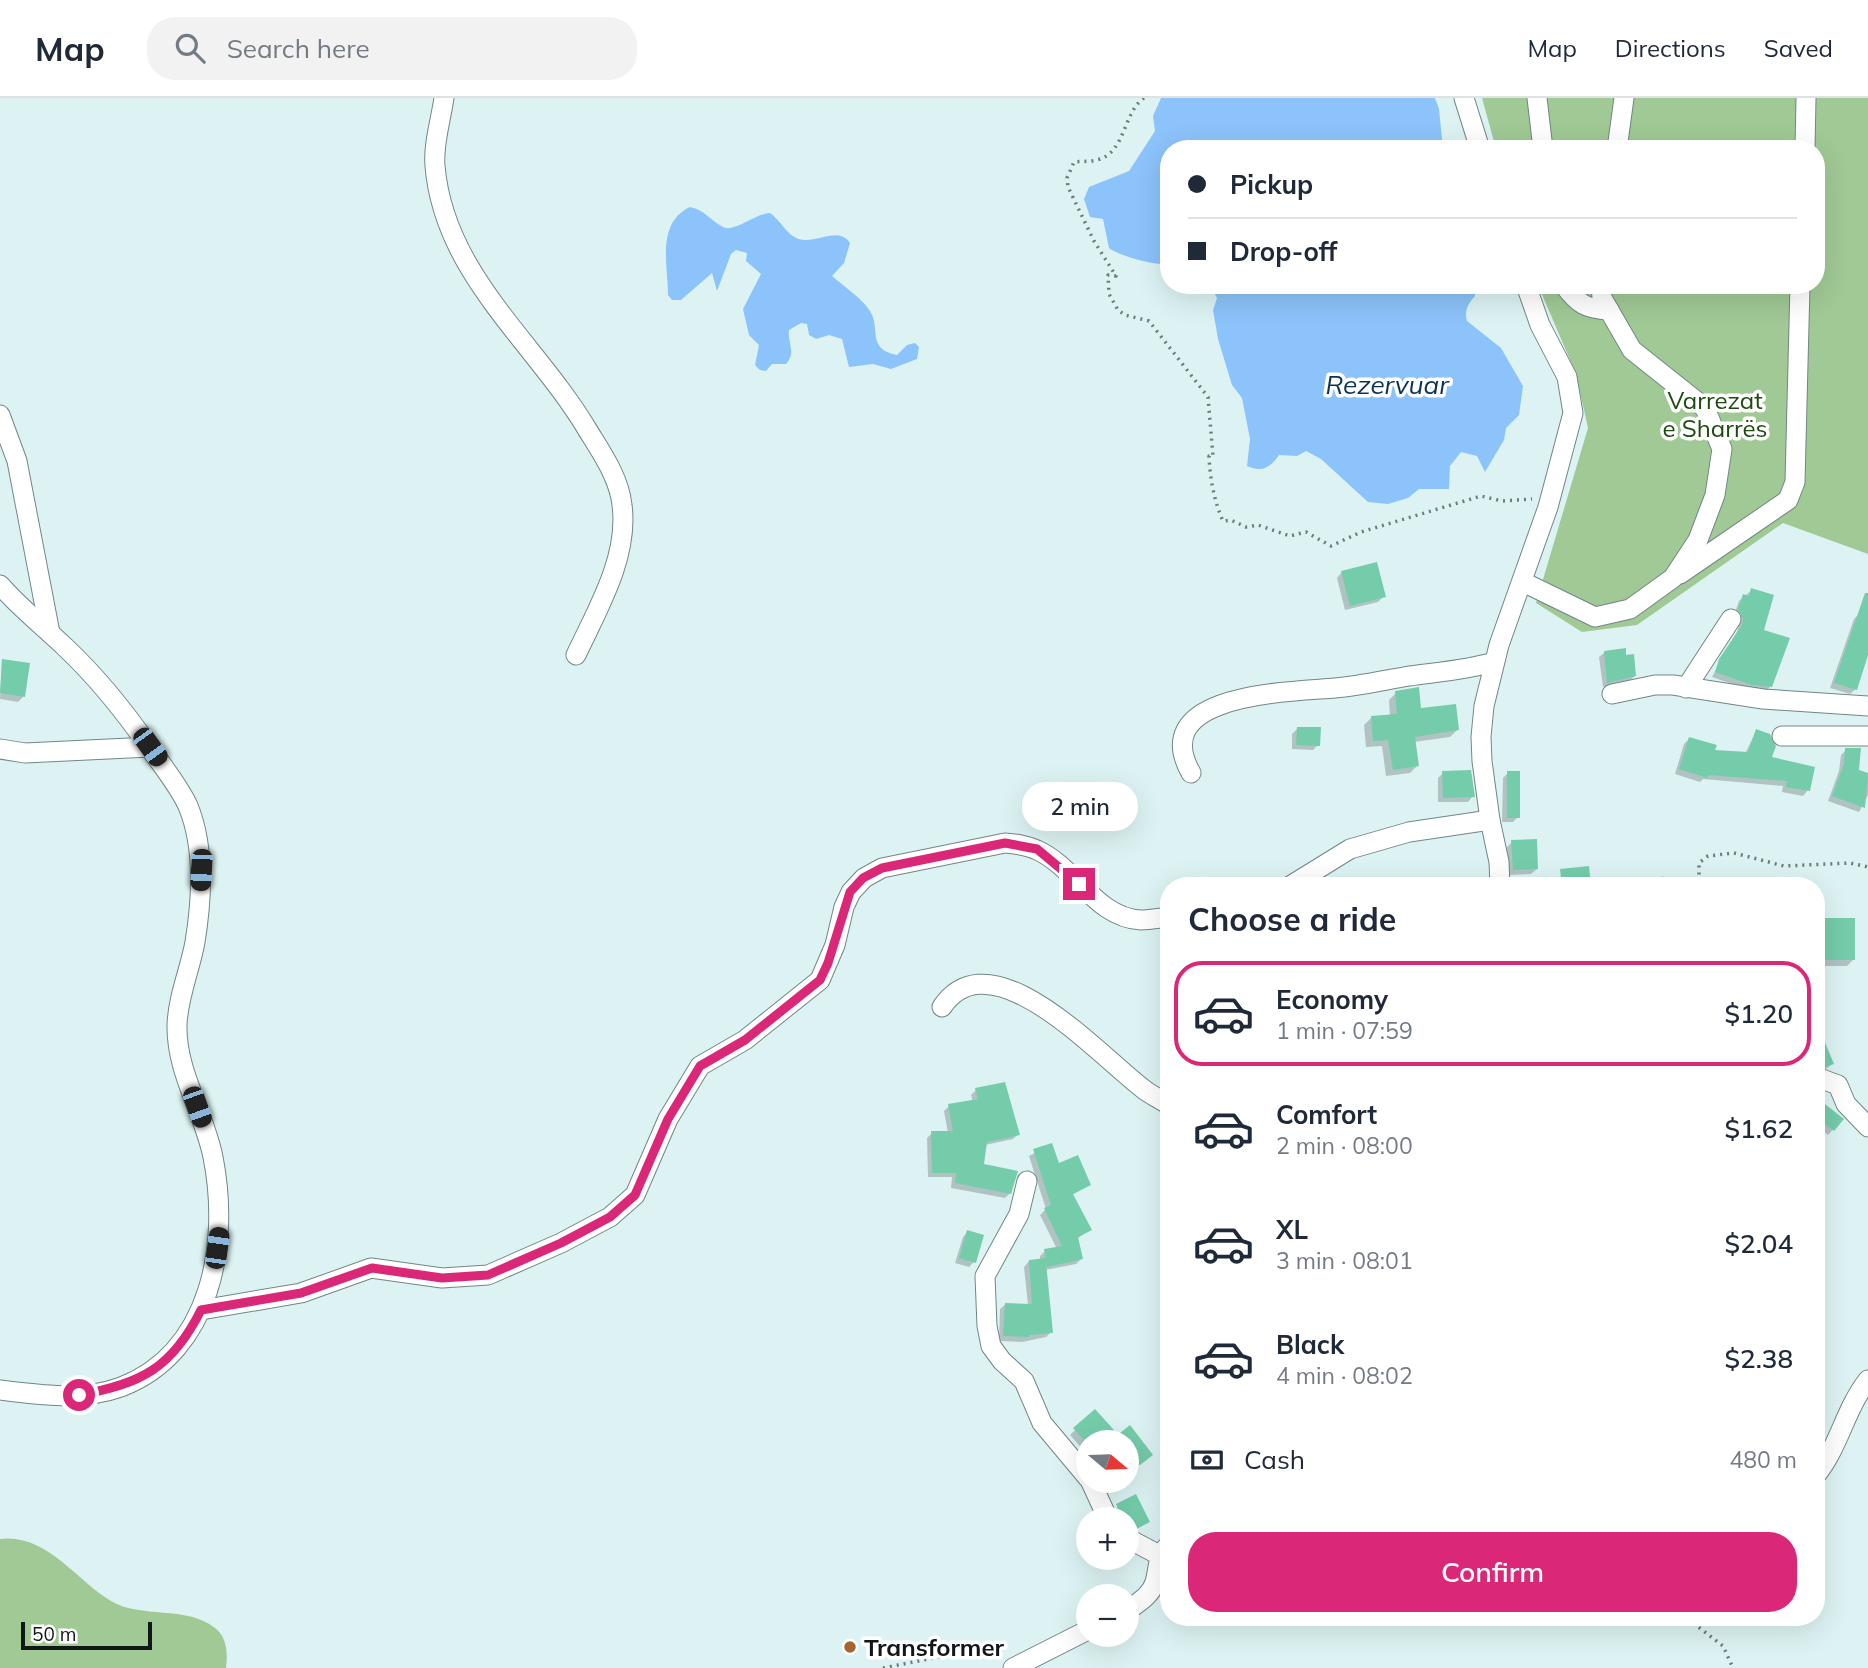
<!DOCTYPE html>
<meta charset="utf-8">
<style>
:root{--surface:#fff;--page:#f2f2f3;--text:#1f2937;--muted:#747a83;--line:#e0e1e3;--accent:#db2777}
body{margin:0;font-family:Mulish,sans-serif;background:var(--page);color:var(--text);height:100vh;display:flex;flex-direction:column;font-size:26px;white-space:nowrap}
*{box-sizing:border-box;margin:0}
p{font-size:23px;color:var(--muted)}
.icon{flex:none;width:38px;height:38px;fill:none;stroke:currentColor;stroke-width:2;stroke-linecap:round;stroke-linejoin:round}
.map{position:relative;flex:1;overflow:hidden}
.panel{position:absolute;left:1160px;top:779px;width:665px;height:749px;display:flex;flex-direction:column;background:var(--surface);border-radius:28px;box-shadow:0 7px 28px #0002}
.panel>*{flex:none}
.hud{position:absolute;left:1160px;top:42px;width:665px;height:154px;border-radius:28px;box-shadow:0 7px 28px #0002;display:grid;align-content:center;height:154px;padding:0 28px;background:var(--surface)}
.needle{width:46px;rotate:109deg}
.fabs{position:absolute;left:1076px;top:1332px;display:grid;gap:14px}
.fabs a{display:grid;place-items:center;width:63px;height:63px;border-radius:50%;background:var(--surface);box-shadow:0 7px 28px #0002;font-size:35px}
.scale{position:absolute;left:21px;bottom:18px;width:131px;box-sizing:border-box;padding-left:7px;border:4px solid #0f1717;border-top:0;font-size:19px;line-height:24px;white-space:nowrap;color:#0f1717;-webkit-text-stroke:5px #fff;paint-order:stroke}
.end{position:absolute;width:32px;height:32px;margin:-16px;border:9px solid #db2777;background:#fff;box-shadow:0 0 0 4px #fff}
.from{border-radius:50%}
.bubble{position:absolute;height:49px;border-radius:24px;background:var(--surface);box-shadow:0 7px 28px #0002;font-size:23px;font-weight:600;line-height:49px;text-align:center}
.car{position:absolute;width:21px;height:42px;margin:-21px -10px;border-radius:9px;box-shadow:0 0 5px 2px #0007;background:linear-gradient(#222 24%,#8ab4d8 0 40%,#222 0 76%,#8ab4d8 0 86%,#222 0)}
.hud b{display:flex;align-items:center;gap:24px;height:66px;font-size:26px}
.hud b+b{border-top:2px solid var(--line)}
.hud i{width:18px;height:18px;background:var(--text)}
ul{padding:0;list-style:none}
li{display:flex;align-items:center;gap:21px;height:105px;margin:0 14px 10px;padding:0 14px;border:4px solid transparent;border-radius:28px}
li div{flex:1}
li b{display:block;font-size:26px}
li em{font-style:normal;font-weight:600}
li.current{border-color:var(--accent)}
li>.icon{width:63px;height:63px;stroke-width:1.5}
h2{padding:0 28px;font-size:32px;line-height:84px}
.pay{display:flex;align-items:center;gap:18px;height:77px;padding:0 28px;font-size:26px}
.pay p{margin-inline-start:auto}
.button{display:flex;gap:14px;margin-top:auto;padding:14px 28px}
.button a{flex:1;height:80px;border-radius:28px;background:var(--accent);color:#fff;font-size:28px;font-weight:600;line-height:80px;text-align:center}
header{display:flex;align-items:center;gap:42px;box-sizing:border-box;height:98px;padding:0 35px;background:var(--surface);border-bottom:2px solid var(--line)}
header strong{font-size:33px}
nav{display:flex;gap:38px;margin-inline-start:auto;font-size:24px}
.search{width:490px;height:63px;background:var(--page);display:flex;align-items:center;gap:18px;box-sizing:border-box;padding:0 24px;border-radius:28px;color:var(--muted);font-size:26px}
.map>svg:first-child{display:block}
.green{fill:#a0c995}
.water{fill:#8cc3fa}
.shadow{fill:#0003}
.building{fill:#75ccaa}
.lines{fill:none;stroke-linecap:round;stroke-linejoin:round}
.minor-casing{stroke:#728686;stroke-width:21}
.path{stroke:#6c7b7b;stroke-width:3.5;stroke-dasharray:2 5;stroke-linecap:butt}
.minor{stroke:#fff;stroke-width:19}
.route{stroke:#db2777;stroke-width:9}
.poi-dot{fill:#a66430;stroke:#fff;stroke-width:2.5}
.labels{text-anchor:middle;dominant-baseline:central;stroke-width:7;stroke-linejoin:round;paint-order:stroke}
.park-label{font-size:24px;fill:#1d4a0e;stroke:#fff}
.poi-label{font-size:24px;font-weight:bold;fill:#0f1717;stroke:#fff;text-anchor:start}
.water-label{font-size:26px;font-style:italic;fill:#0b3356;stroke:#fff}
</style>
<header>
<strong>Map</strong>
<div class="search"><svg class="icon" aria-label="search" viewBox="0 0 24 24"><circle cx="10" cy="10" r="6"/><path d="M15 15l6 6"/></svg>Search here</div>
<nav><a>Map</a><a>Directions</a><a>Saved</a></nav>
</header>
<div class="map">
<svg width="1868" height="1570" viewBox="0 0 1868 1570">
<rect width="100%" height="100%" fill="#ddf3f3"/>
<g class="green">
<polygon points="1482,0 1868,0 1868,456 1783,425 1637,527 1582,534 1536,505 1588,330 1576,276 1538,187 1816,187 1816,51 1496,51"/>
<path d="M 0,1441 C 46,1435 76,1482 111,1503 C 141,1521 186,1507 215,1530 C 227,1539 228,1556 226,1570 L 0,1570 Z"/>
</g>
<g class="water">
<path d="M 1161,0 L 1435,0 L 1439,11 L 1443,51 L 1169,51 L 1169,166 C 1157,168 1119,158 1109,150 L 1103,121 L 1090,119 L 1084,101 L 1089,89 L 1129,73 L 1155,33 L 1153,18 Z"/>
<path d="M 690,109 C 705,112 711,123 723,129 C 735,135 754,116 770,115 C 782,123 788,141 804,142 C 820,143 840,129 850,145 L 844,165 L 832,178 C 843,188 862,200 870,213 C 881,230 866,251 897,257 L 907,247 L 915,245 L 919,249 L 917,261 L 891,271 L 873,266 L 849,269 L 842,241 L 829,237 L 816,241 L 809,237 L 807,226 L 801,225 L 789,232 C 787,245 797,254 786,266 L 772,266 L 766,273 L 760,272 L 755,267 L 759,247 L 749,237 L 743,211 L 761,176 L 746,163 L 747,155 L 736,152 L 731,156 L 717,193 L 712,175 L 681,202 L 672,202 L 668,197 C 668,167 656,125 690,109 Z"/>
<path d="M 1210,187 L 1475,187 L 1475,198 C 1468,206 1464,213 1467,223 L 1501,250 L 1523,288 L 1519,317 L 1506,330 L 1504,342 L 1485,374 L 1477,358 L 1461,354 L 1450,368 L 1449,391 L 1419,391 L 1408,400 L 1388,406 L 1368,404 L 1321,361 L 1306,353 L 1297,358 L 1279,357 C 1271,369 1262,375 1247,368 L 1250,341 L 1242,300 L 1232,287 L 1218,241 L 1213,212 L 1217,200 Z"/>
</g>
<g class="shadow">
<polygon points="1342,474 1384,498 1378,504 1345,512 1337,480"/>
<polygon points="1752,492 1771,588 1766,593 1746,591 1712,579 1737,534 1739,527 1734,517 1739,503"/>
<polygon points="1859,516 1868,519 1868,555 1856,591 1850,596 1830,590 1854,521"/>
<polygon points="1605,554 1625,559 1635,578 1629,583 1603,589 1599,559"/>
<polygon points="2,563 23,599 18,604 0,601"/>
<polygon points="1396,595 1419,612 1457,632 1450,639 1414,644 1417,668 1410,675 1386,678 1382,648 1366,649 1364,627 1371,620 1390,619 1389,602"/>
<polygon points="1298,630 1318,647 1313,652 1292,651 1292,636"/>
<polygon points="1756,633 1770,660 1808,692 1803,698 1782,694 1783,688 1703,681 1700,684 1675,676 1684,646 1689,641 1713,653 1745,656"/>
<polygon points="1846,652 1857,673 1868,677 1868,697 1859,714 1828,703 1839,673 1841,657"/>
<polygon points="1443,675 1473,698 1468,704 1438,704 1438,680"/>
<polygon points="1508,675 1518,719 1513,724 1502,724 1503,680"/>
<polygon points="1512,744 1537,771 1531,776 1508,777 1507,749"/>
<polygon points="1663,778 1667,788 1645,788 1649,784"/>
<polygon points="1816,821 1854,861 1847,868 1816,868"/>
<polygon points="1818,929 1832,966 1825,972 1816,973"/>
<polygon points="976,992 1018,1036 1013,1041 985,1047 982,1067 1010,1095 1005,1100 951,1090 952,1079 928,1079 927,1040 932,1035 948,1035 944,1013 949,1008 973,1004 971,997"/>
<polygon points="1816,1002 1841,1022 1828,1037 1816,1028"/>
<polygon points="1051,1047 1058,1068 1089,1087 1072,1097 1089,1132 1077,1141 1081,1161 1076,1166 1045,1172 1051,1234 1046,1239 1022,1244 999,1243 1000,1211 1006,1206 1028,1207 1024,1169 1029,1163 1040,1163 1040,1158 1045,1153 1057,1151 1040,1117 1046,1111 1029,1058"/>
<polygon points="968,1134 974,1164 969,1169 955,1165 963,1139"/>
<polygon points="1095,1313 1098,1344 1088,1344 1086,1355 1070,1337"/>
<polygon points="1130,1330 1146,1362 1134,1371 1127,1362 1127,1344 1113,1344"/>
<polygon points="1135,1398 1148,1424 1130,1435 1127,1435 1127,1421 1116,1421 1112,1413"/>
</g>
<g class="building">
<polygon points="1377,464 1386,499 1350,508 1341,473"/>
<polygon points="1751,490 1774,497 1764,532 1790,540 1772,589 1752,587 1715,574 1719,561 1742,527 1743,521 1738,511 1743,496 1749,498"/>
<polygon points="1865,495 1868,495 1868,557 1857,592 1834,585"/>
<polygon points="1626,550 1626,557 1634,556 1636,578 1607,585 1604,553"/>
<polygon points="2,561 30,565 25,599 0,595"/>
<polygon points="1419,589 1421,610 1456,606 1459,632 1415,639 1419,668 1393,672 1388,642 1373,643 1371,618 1397,616 1395,593"/>
<polygon points="1297,629 1321,629 1320,648 1296,647"/>
<polygon points="1756,631 1770,636 1776,648 1772,659 1815,669 1810,693 1786,689 1787,683 1708,677 1707,680 1679,671 1689,639 1717,647 1715,652 1748,654"/>
<polygon points="1845,650 1861,650 1859,672 1868,675 1865,710 1832,698 1844,666"/>
<polygon points="1471,672 1475,699 1443,700 1442,673"/>
<rect x="1507" y="673" width="13" height="47"/>
<polygon points="1537,741 1538,771 1513,772 1511,742"/>
<polygon points="1589,768 1591,788 1562,788 1560,771"/>
<rect x="1816" y="820" width="39" height="42"/>
<polygon points="1816,923 1834,966 1825,969 1816,968"/>
<polygon points="1005,984 1020,1037 987,1044 984,1066 1018,1073 1011,1096 955,1085 956,1075 932,1075 931,1033 953,1033 948,1006 978,1001 975,990"/>
<polygon points="1816,999 1844,1021 1834,1033 1816,1019"/>
<polygon points="1052,1045 1059,1065 1078,1057 1091,1087 1073,1096 1092,1132 1078,1139 1083,1161 1047,1169 1046,1164 1053,1235 1029,1237 1029,1239 1003,1238 1005,1205 1032,1206 1029,1162 1046,1160 1044,1151 1062,1148 1044,1110 1051,1107 1033,1051"/>
<polygon points="967,1132 984,1137 976,1165 959,1160"/>
<polygon points="1095,1311 1114,1332 1100,1344 1086,1344 1073,1330"/>
<polygon points="1130,1327 1153,1357 1140,1367 1127,1350 1127,1344 1120,1341 1120,1335"/>
<polygon points="1136,1396 1150,1424 1136,1431 1127,1428 1127,1421 1123,1421 1116,1406"/>
</g>
<g class="lines">
<defs>
<g id="minor">
<path d="M 444,0 C 441,21 433,47 435,68 C 444,176 535,244 587,331 C 601,354 619,379 622,407 C 629,459 597,512 576,557"/>
<polyline points="1464,0 1480,51"/>
<polyline points="1537,0 1543,51"/>
<polyline points="1617,51 1624,0"/>
<polyline points="1805,51 1806,0"/>
<path d="M 1564,187 C 1578,206 1586,211 1609,212"/>
<polyline points="0,317 17,363 50,535"/>
<polyline points="1680,476 1788,402 1795,384 1800,187"/>
<polyline points="1523,484 1595,519 1630,511 1673,480 1698,442 1715,397 1722,351 1705,310 1632,252 1602,200 1601,187"/>
<path d="M 0,487 C 20,510 44,529 65,549 C 98,580 125,614 150,650 C 163,669 179,688 188,708 C 205,749 202,801 195,844 C 190,872 178,898 177,927 C 176,974 204,1014 213,1059 C 230,1145 212,1254 121,1289 C 83,1303 39,1297 0,1292"/>
<polyline points="1686,590 1731,521"/>
<polyline points="1612,596 1655,587 1673,587 1763,601 1868,608"/>
<polyline points="1782,638 1868,638"/>
<polyline points="0,651 25,655 150,649"/>
<path d="M 1191,675 C 1146,595 1290,594 1335,590 C 1359,588 1385,582 1409,578 C 1438,574 1467,572 1494,564"/>
<polyline points="1290,788 1350,751 1409,734 1490,722"/>
<polyline points="1500,788 1499,764 1490,722 1482,663 1481,639 1484,608 1499,547 1548,409 1573,315 1567,279 1540,227 1526,187"/>
<path d="M 942,909 C 992,835 1103,962 1146,993 C 1153,998 1162,1002 1169,1007"/>
<polyline points="1819,980 1838,987 1846,1006 1868,1029"/>
<polyline points="1027,1083 1019,1116 985,1178 987,1228 991,1248 1002,1263 1024,1283 1042,1325 1088,1380"/>
<path d="M 201,1212 L 301,1195 L 371,1170 L 442,1180 L 488,1177 L 561,1145 L 610,1119 L 635,1097 L 668,1021 L 700,968 L 745,942 L 820,882 L 835,847 L 844,809 L 851,794 L 864,780 L 882,770 L 1005,745 C 1016,746 1027,747 1037,752 C 1075,769 1096,820 1141,822 C 1150,822 1160,820 1169,819"/>
<path d="M 1816,1377 C 1839,1349 1845,1311 1868,1282"/>
<polyline points="1090,1382 1108,1421"/>
<polyline points="1127,1440 1161,1458"/>
<path d="M 1127,1513 C 1137,1505 1151,1498 1155,1484 C 1159,1470 1157,1457 1169,1447"/>
<polyline points="1013,1570 1088,1532"/>
</g>
</defs>
<use href="#minor" class="minor-casing"/>
<g class="path">
<path d="M 1144,0 C 1123,14 1126,55 1097,62 C 1090,64 1082,63 1074,64 L 1067,80 L 1068,89 L 1094,143 L 1116,178 L 1108,177 L 1109,196 L 1118,212 L 1125,217 L 1149,223 L 1208,299 L 1213,358 L 1209,358 C 1210,380 1214,403 1223,423 L 1231,422 L 1246,429 L 1258,427 L 1290,438 L 1306,434 L 1331,448 L 1361,434 L 1481,398 L 1502,403 L 1532,401"/>
<polyline points="1770,51 1789,48"/>
<polyline points="1706,788 1699,779 1699,765 1708,758 1734,755 1784,768 1850,765 1868,769"/>
<polyline points="1690,1519 1692,1524 1723,1548 1733,1570"/>
<polyline points="883,1570 949,1557 1006,1552"/>
</g>
<use href="#minor" class="minor"/>
</g>
<g class="lines">
<path class="route" d="M 79,1297 C 141,1286 172,1270 201,1212 L 301,1195 L 372,1170 L 442,1180 L 488,1177 L 561,1145 L 610,1119 L 635,1097 L 668,1021 L 700,968 L 745,942 L 820,882 L 828,865 L 850,794 L 863,780 L 882,770 L 1005,745 L 1037,751 L 1079,786"/>
</g>
<circle class="poi-dot" cx="850" cy="1549" r="7"/>
<g class="labels">
<g class="park-label">
<text x="1715" y="302">Varrezat<tspan x="1715" dy="28">e Sharrës</tspan></text>
</g>
<g class="poi-label">
<text x="864" y="1549">Transformer</text>
</g>
<g class="water-label">
<text x="1387" y="286">Rezervuar</text>
</g>
</g>
</svg>
<div class="fabs">
<a><svg class="needle" viewBox="-14 -14 28 28"><path d="M0-13l5 13h-10z" fill="#e53935"/><path d="M0 13l5-13h-10z" fill="#747a83"/></svg></a>
<a>+</a>
<a>−</a>
</div>
<div class="scale">50 m</div>
<i class="end from" style="left:79px;top:1297px"></i>
<i class="end" style="left:1079px;top:786px"></i>
<div class="bubble" style="left:1022px;top:684px;width:116px">2 min</div>
<i class="car" style="left:150px;top:649px;rotate:144deg"></i>
<i class="car" style="left:201px;top:772px;rotate:183deg"></i>
<i class="car" style="left:197px;top:1009px;rotate:160deg"></i>
<i class="car" style="left:217px;top:1150px;rotate:8deg"></i>
<div class="hud">
<b><i class="from"></i>Pickup</b>
<b><i></i>Drop-off</b>
</div>
<section class="panel">
<h2>Choose a ride</h2>
<ul>
<li class="current"><svg class="icon" aria-label="car" viewBox="0 0 24 24"><path d="M5 17H2v-5l4-1 3-4h7l3 4 3 1v5h-3M9 17h6M6 11h13"/><circle cx="7" cy="17" r="2"/><circle cx="17" cy="17" r="2"/></svg><div><b>Economy</b><p>1 min · 07:59</p></div><em>$1.20</em></li>
<li><svg class="icon" aria-label="car" viewBox="0 0 24 24"><path d="M5 17H2v-5l4-1 3-4h7l3 4 3 1v5h-3M9 17h6M6 11h13"/><circle cx="7" cy="17" r="2"/><circle cx="17" cy="17" r="2"/></svg><div><b>Comfort</b><p>2 min · 08:00</p></div><em>$1.62</em></li>
<li><svg class="icon" aria-label="car" viewBox="0 0 24 24"><path d="M5 17H2v-5l4-1 3-4h7l3 4 3 1v5h-3M9 17h6M6 11h13"/><circle cx="7" cy="17" r="2"/><circle cx="17" cy="17" r="2"/></svg><div><b>XL</b><p>3 min · 08:01</p></div><em>$2.04</em></li>
<li><svg class="icon" aria-label="car" viewBox="0 0 24 24"><path d="M5 17H2v-5l4-1 3-4h7l3 4 3 1v5h-3M9 17h6M6 11h13"/><circle cx="7" cy="17" r="2"/><circle cx="17" cy="17" r="2"/></svg><div><b>Black</b><p>4 min · 08:02</p></div><em>$2.38</em></li>
</ul>
<div class="pay"><svg class="icon" aria-label="cash" viewBox="0 0 24 24"><path d="M3 7h18v10H3z"/><circle cx="12" cy="12" r="2"/></svg>Cash<p>480 m</p></div>
<div class="button"><a>Confirm</a></div>
</section>
</div>
